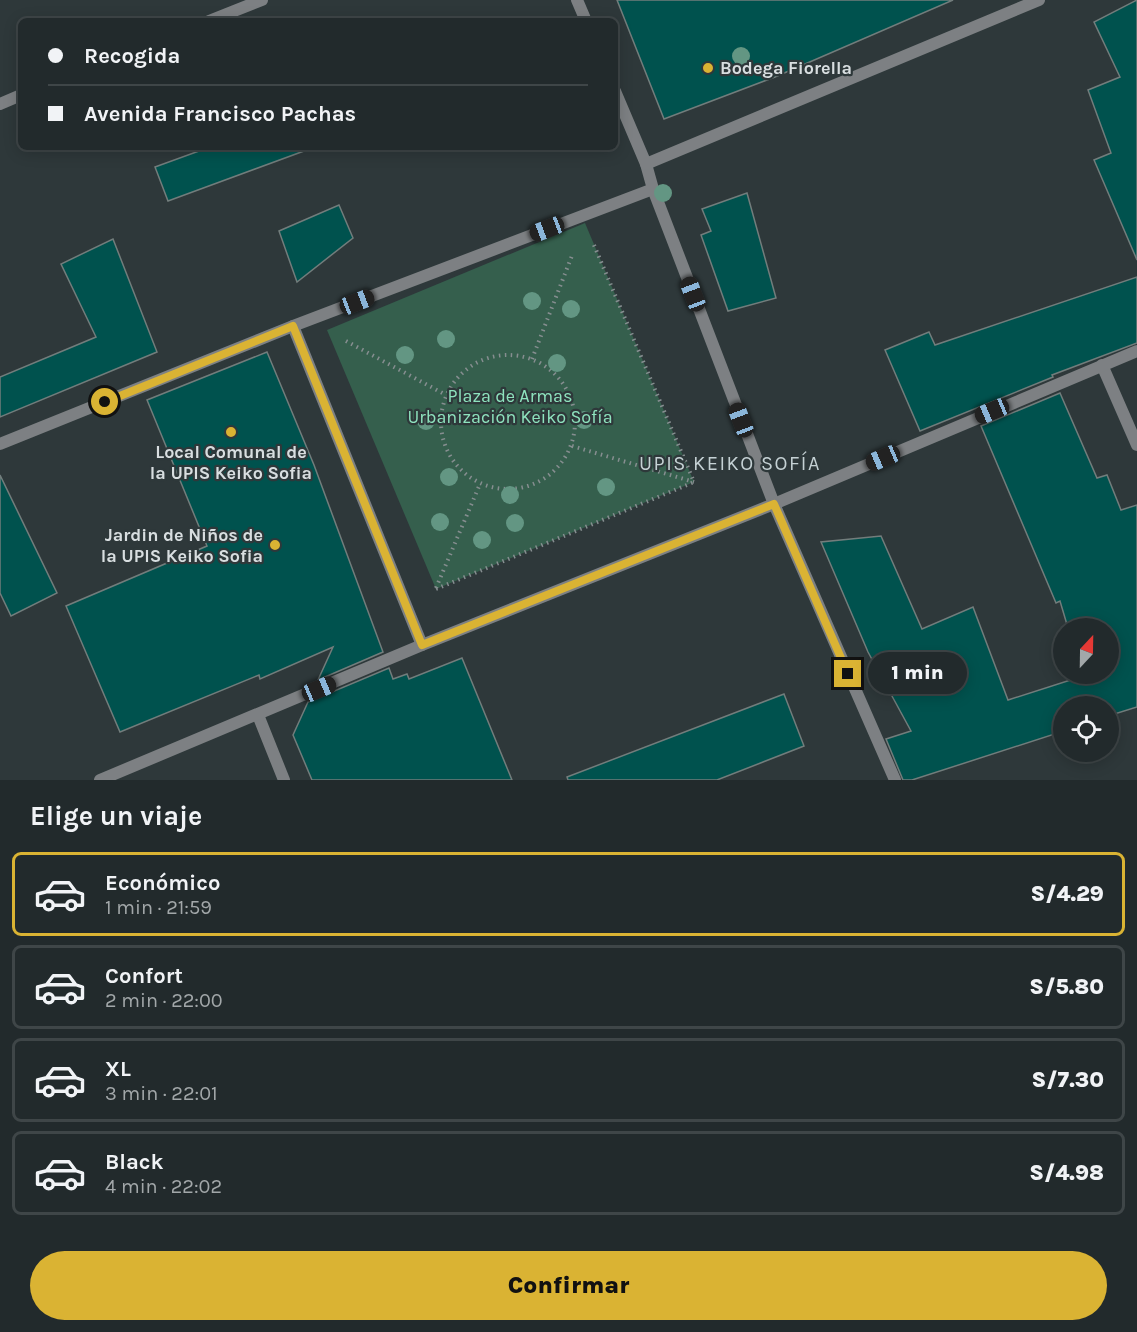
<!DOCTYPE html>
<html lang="es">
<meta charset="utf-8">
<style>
:root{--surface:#222a2c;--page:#2e3638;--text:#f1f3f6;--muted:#a2a7a9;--line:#3f4648;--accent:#dab333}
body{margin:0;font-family:Karla,sans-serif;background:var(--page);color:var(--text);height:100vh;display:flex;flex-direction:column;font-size:22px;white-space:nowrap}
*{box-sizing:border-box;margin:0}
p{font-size:20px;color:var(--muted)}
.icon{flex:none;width:33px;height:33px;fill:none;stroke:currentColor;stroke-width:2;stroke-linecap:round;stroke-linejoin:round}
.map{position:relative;height:780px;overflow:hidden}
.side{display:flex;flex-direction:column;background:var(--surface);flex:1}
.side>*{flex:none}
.top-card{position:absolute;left:18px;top:18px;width:600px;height:132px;border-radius:9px;box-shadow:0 3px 15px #0003,0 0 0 2px var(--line);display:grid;align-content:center;height:132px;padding:0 30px;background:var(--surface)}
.needle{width:39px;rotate:22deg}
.controls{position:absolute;left:1053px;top:618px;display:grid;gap:12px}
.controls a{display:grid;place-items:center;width:66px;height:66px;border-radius:50%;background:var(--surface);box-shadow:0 3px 15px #0003,0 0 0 2px var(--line);font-size:30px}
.end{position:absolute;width:27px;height:27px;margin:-14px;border:8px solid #dab333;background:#111;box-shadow:0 0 0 3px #111}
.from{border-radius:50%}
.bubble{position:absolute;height:42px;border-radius:21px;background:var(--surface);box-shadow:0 3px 15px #0003,0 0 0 2px var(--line);font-size:20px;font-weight:800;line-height:42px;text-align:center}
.car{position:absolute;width:18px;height:36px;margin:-18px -9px;border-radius:8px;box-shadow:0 0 4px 2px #0007;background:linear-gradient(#222 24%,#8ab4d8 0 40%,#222 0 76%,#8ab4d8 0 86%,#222 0)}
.top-card b{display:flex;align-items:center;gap:21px;height:57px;font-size:22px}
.top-card b+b{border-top:2px solid var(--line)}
.top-card i{width:15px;height:15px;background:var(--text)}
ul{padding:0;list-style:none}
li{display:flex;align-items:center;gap:18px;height:84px;margin:0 12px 9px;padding:0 18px;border:3px solid var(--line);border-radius:9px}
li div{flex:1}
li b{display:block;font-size:22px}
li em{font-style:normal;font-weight:800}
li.current{border-color:var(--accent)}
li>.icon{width:54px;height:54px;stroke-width:1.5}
h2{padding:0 30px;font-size:27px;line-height:72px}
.button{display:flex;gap:12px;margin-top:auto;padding:12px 30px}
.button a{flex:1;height:69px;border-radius:36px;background:var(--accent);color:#111;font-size:24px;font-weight:800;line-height:69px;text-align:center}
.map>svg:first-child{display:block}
.green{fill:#355f4d}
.building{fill:#00524e;stroke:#727d7c;stroke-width:1.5}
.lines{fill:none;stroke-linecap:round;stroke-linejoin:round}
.path{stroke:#868e90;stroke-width:4;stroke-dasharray:1.5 4.5;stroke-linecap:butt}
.street{stroke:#7d8083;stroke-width:12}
.tree{fill:#639683}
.route{stroke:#dab333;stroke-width:8}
.poi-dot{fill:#dab333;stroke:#2e383a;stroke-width:2}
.labels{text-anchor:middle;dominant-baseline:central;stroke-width:4.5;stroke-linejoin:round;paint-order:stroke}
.poi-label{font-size:18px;font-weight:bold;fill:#d8dee0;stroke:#2e383a;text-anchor:start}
.park-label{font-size:18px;fill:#8ee3be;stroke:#2e383a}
.neighbourhood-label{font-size:20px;letter-spacing:1.5px;fill:#c5d1d4;stroke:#2e383a}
</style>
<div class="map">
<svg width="1137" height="780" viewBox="0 0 1137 780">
<rect width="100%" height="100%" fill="#2e383a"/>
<polygon class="green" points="585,223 694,482 436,589 327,330"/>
<g class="building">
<polygon points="617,0 953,0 775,77 664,119"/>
<polygon points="1137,0 1137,260 1094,160 1111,153 1088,90 1120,77 1094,22"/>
<polygon points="210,147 302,147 304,151 168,201 155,167"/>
<polygon points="747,193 776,298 728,311 701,235 711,231 702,209"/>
<polygon points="339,205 353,238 297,282 279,231"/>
<polygon points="113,239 157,352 0,417 0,377 96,337 61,264"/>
<polygon points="1137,277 1137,343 1052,375 1053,377 920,431 885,350 929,332 935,345"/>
<polygon points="267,352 314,465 383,652 318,680 333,647 260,679 259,675 120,732 66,606 207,546 147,400"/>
<polygon points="1060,393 1097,478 1107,475 1121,510 1137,505 1137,707 1108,716 1108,706 1064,706 1064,731 912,780 903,780 886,739 911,731 868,652 821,542 881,536 922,629 973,607 1008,700 1083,676 1082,674 1108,674 1108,628 1068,628 1060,601 1056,603 981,426"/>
<polygon points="0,475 57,593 11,616 0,593"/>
<polygon points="462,658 512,780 312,780 293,735 308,702 389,668 393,679 407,674 409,679"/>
<polygon points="784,694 804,746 717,780 568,780 567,777"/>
</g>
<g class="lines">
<g class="path">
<polyline points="594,245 694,482"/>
<polyline points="346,341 446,395"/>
<circle cx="508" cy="422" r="67"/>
<polyline points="532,359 573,253"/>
<polyline points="572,446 694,482"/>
<polyline points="436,588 480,484"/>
<polyline points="436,589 694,482"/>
</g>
<g class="street">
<polyline points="577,0 586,21"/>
<polyline points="209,21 262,0"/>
<polyline points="615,91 646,164 653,189 774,504 895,780"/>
<polyline points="0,104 21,95"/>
<polyline points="646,164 1039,0"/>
<polyline points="293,326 422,645"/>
<polyline points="1102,365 1137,445"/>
<polyline points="0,444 293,326 653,189"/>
<polyline points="258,715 284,780"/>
<polyline points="100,780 422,645 774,504 1137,351"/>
</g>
</g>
<g class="tree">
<circle cx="741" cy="56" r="9"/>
<circle cx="663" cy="193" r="9"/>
<circle cx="532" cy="301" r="9"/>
<circle cx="571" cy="309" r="9"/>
<circle cx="446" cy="339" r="9"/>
<circle cx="405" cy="355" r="9"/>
<circle cx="557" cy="363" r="9"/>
<circle cx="584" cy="420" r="9"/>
<circle cx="426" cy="421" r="9"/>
<circle cx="449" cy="477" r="9"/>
<circle cx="606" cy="487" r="9"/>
<circle cx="510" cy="495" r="9"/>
<circle cx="440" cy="522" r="9"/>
<circle cx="515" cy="523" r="9"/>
<circle cx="482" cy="540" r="9"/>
</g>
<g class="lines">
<polyline class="route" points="105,402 293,326 422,645 774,504 848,674"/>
</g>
<g class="poi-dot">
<circle cx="708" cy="68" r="6"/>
<circle cx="231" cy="432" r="6"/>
<circle cx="275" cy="545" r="6"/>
</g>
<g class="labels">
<g class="poi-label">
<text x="720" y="68">Bodega Fiorella</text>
<text x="231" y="452" text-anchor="middle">Local Comunal de<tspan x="231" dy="21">la UPIS Keiko Sofia</tspan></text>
<text x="263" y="535" text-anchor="end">Jardin de Niños de<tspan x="263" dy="21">la UPIS Keiko Sofia</tspan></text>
</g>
<g class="park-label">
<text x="510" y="396">Plaza de Armas<tspan x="510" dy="21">Urbanización Keiko Sofía</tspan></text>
</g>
<g class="neighbourhood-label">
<text x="730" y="463">UPIS KEIKO SOFÍA</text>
</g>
</g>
</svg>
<div class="controls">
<a><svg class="needle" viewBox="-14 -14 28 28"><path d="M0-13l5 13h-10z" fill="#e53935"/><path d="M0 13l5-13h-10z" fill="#a2a7a9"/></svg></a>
<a><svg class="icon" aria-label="locate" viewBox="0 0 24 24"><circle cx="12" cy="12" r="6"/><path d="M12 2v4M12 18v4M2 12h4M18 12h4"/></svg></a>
</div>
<i class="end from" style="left:105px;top:402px"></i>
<i class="end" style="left:848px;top:674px"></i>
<div class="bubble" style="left:868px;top:652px;width:99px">1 min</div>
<i class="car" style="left:547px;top:229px;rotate:249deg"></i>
<i class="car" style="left:693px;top:294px;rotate:339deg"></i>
<i class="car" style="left:357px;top:302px;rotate:69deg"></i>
<i class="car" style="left:992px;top:411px;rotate:247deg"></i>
<i class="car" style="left:741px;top:420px;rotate:339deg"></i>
<i class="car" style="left:883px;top:458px;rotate:247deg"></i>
<i class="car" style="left:319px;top:689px;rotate:67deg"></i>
<div class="top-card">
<b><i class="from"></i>Recogida</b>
<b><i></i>Avenida Francisco Pachas</b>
</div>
</div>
<section class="side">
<h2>Elige un viaje</h2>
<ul>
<li class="current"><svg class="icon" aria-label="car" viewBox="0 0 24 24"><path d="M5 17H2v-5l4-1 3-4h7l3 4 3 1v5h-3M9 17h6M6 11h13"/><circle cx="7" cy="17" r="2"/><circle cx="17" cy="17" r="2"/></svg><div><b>Económico</b><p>1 min · 21:59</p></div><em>S/4.29</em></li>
<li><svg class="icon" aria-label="car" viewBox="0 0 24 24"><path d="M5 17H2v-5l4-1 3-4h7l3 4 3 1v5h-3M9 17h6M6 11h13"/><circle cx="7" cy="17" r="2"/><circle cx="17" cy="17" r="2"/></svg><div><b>Confort</b><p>2 min · 22:00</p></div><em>S/5.80</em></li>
<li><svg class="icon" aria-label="car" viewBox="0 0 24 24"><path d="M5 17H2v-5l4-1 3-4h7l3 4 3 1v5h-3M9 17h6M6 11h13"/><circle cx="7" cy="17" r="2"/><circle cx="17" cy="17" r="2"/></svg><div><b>XL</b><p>3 min · 22:01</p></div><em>S/7.30</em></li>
<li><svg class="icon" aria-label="car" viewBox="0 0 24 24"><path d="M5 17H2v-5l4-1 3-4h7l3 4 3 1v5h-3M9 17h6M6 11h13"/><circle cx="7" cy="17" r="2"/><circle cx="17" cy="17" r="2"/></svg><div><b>Black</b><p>4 min · 22:02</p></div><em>S/4.98</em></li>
</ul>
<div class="button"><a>Confirmar</a></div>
</section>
